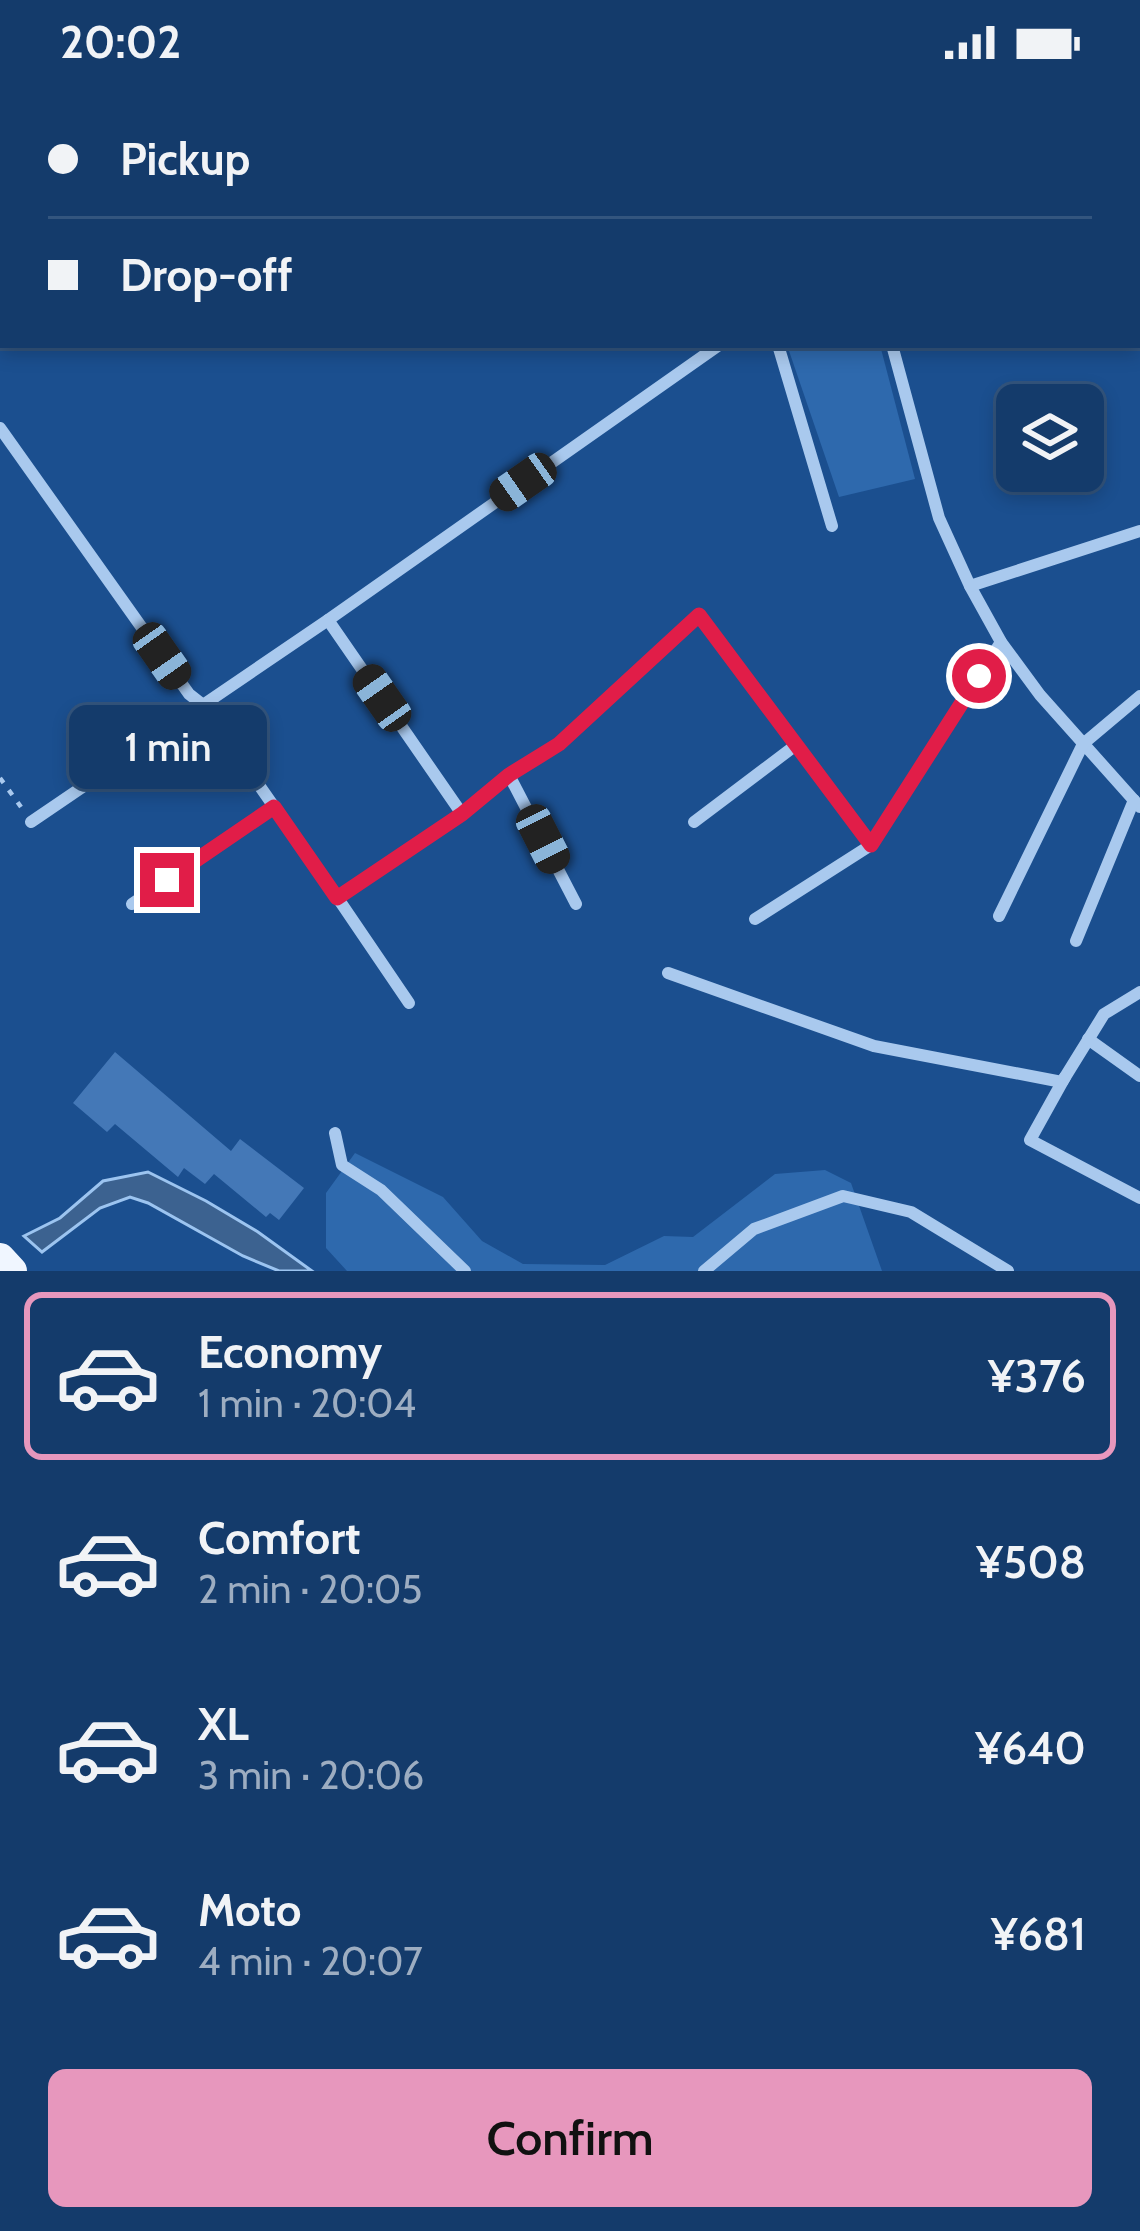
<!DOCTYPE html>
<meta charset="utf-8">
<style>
:root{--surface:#143b6b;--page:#214673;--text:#f1f3f6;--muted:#9dadc1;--line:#33557e;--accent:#e797bd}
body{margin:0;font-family:Cabin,sans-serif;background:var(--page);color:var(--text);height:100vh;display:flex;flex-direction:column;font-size:45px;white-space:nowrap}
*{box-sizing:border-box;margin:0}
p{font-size:39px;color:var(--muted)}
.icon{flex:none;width:66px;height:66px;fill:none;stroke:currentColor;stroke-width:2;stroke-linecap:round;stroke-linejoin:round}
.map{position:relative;height:1187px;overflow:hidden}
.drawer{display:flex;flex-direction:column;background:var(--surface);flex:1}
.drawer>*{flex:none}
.banner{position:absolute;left:0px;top:0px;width:1140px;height:264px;box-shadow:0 6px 18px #0003,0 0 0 3px var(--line);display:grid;align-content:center;height:264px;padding:0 48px;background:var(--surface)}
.tools{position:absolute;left:996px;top:300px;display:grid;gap:24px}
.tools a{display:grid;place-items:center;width:108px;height:108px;border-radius:18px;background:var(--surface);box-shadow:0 6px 18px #0003,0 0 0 3px var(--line);font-size:60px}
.end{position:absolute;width:54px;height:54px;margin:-27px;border:15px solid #e11d48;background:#fff;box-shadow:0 0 0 6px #fff}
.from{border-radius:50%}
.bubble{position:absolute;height:84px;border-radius:18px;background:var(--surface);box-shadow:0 6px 18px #0003,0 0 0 3px var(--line);font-size:39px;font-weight:600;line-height:84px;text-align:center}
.car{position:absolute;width:36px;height:72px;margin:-36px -18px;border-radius:15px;box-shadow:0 0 9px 3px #0007;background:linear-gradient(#222 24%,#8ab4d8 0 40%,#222 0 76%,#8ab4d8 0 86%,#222 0)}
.banner b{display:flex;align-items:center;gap:42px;height:114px;font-size:45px}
.banner b+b{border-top:3px solid var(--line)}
.banner i{width:30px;height:30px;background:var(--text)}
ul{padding:21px 0 0;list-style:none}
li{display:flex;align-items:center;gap:36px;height:168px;margin:0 24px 18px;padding:0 24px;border:6px solid transparent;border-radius:18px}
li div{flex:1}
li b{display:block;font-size:45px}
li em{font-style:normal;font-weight:600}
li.active{border-color:var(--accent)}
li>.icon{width:108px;height:108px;stroke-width:1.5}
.primary-button{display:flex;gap:24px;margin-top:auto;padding:24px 48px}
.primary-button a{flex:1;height:138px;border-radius:18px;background:var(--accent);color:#111;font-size:48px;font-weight:600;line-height:138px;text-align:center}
.status{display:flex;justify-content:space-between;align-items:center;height:84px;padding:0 60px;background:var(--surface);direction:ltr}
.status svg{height:33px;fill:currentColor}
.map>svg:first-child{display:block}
.green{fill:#2e69ad}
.water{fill:#3c6290;stroke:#9cc4f0;stroke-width:3}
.building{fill:#4478b7}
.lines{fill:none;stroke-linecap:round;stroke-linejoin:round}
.path{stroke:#a9c9ee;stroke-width:4.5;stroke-dasharray:6 9;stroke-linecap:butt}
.minor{stroke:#a9c9ee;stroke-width:12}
.primary{stroke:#f0f6ff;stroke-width:30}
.route{stroke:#e11d48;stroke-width:15}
</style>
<div class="status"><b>20:02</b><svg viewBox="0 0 49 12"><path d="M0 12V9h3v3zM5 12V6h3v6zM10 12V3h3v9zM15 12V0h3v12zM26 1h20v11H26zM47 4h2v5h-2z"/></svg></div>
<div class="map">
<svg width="1140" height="1187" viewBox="0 0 1140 1187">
<rect width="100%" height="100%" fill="#1b4f8f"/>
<g class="green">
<polygon points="787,261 880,261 915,395 839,413"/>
<polygon points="355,1069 443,1113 482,1157 523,1180 605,1181 664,1152 693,1153 775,1090 825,1086 851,1099 882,1187 347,1187 326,1164 326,1109"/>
</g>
<polygon class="water" points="148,1088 206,1117 258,1148 312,1187 279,1187 243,1172 148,1119 130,1113 100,1124 42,1168 24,1152 60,1134 103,1097"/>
<polygon class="building" points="115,968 231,1067 240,1055 304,1104 279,1136 270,1129 266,1133 214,1090 205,1100 184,1084 178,1093 115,1040 107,1048 73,1019"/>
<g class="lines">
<polyline class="path" points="0,694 21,723"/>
<g class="minor">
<polyline points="333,0 335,3"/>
<polyline points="418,0 420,3"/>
<polyline points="911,0 913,3"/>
<polyline points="385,3 389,0"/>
<polyline points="749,3 753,0"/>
<polyline points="0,107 3,111"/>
<polyline points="1137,192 1140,190"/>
<polyline points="0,216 3,216"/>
<polyline points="778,261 832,442"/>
<polyline points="892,261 939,434 970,502 1001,558 1040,611 1140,723"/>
<polyline points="0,344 189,610 203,621 337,813 462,730 509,691 559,660 699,531 871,761 1001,558"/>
<polyline points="970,502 1140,447"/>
<polyline points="328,536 462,730"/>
<polyline points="509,691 576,820"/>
<polyline points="31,738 328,536 719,261"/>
<polyline points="694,738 796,661"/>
<polyline points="337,813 409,919"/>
<polyline points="132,820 274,723"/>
<polyline points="999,832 1083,660 1140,612"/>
<polyline points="755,835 871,761"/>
<polyline points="1076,857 1134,716"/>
<polyline points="668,889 874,962 1062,998 1104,930 1140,908"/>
<polyline points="1088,955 1140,992"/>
<polyline points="1065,993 1030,1056 1140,1114"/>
<polyline points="335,1049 342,1081 381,1106 465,1187"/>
<polyline points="704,1187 754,1145 843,1112 911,1128 1008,1187"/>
</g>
<polyline class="primary" points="0,1174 12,1187"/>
</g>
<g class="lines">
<polyline class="route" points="167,796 274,723 337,814 462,730 509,691 559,660 699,531 871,761 979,592"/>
</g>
</svg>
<div class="tools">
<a><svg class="icon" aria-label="layers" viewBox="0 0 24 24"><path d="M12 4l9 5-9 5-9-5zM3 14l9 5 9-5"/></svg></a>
</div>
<i class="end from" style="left:979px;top:592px"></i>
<i class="end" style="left:167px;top:796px"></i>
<div class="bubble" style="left:69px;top:621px;width:198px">1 min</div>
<i class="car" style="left:523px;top:398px;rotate:235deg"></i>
<i class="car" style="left:162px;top:572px;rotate:145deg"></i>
<i class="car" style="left:382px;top:614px;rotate:325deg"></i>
<i class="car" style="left:543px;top:755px;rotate:153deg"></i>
<div class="banner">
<b><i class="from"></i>Pickup</b>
<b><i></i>Drop-off</b>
</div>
</div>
<section class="drawer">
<ul>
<li class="active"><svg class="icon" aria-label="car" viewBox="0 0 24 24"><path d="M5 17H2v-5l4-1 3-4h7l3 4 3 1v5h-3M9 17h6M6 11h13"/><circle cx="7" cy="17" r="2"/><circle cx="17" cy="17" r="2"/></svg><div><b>Economy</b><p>1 min · 20:04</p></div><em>¥376</em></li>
<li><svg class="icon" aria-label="car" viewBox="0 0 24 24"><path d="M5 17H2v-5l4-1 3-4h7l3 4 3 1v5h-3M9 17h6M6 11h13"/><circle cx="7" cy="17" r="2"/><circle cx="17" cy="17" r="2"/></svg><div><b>Comfort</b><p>2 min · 20:05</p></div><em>¥508</em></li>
<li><svg class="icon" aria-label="car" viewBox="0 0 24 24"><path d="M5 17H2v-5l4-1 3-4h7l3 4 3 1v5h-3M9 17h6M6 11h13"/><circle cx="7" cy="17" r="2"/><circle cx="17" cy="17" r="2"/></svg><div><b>XL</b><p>3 min · 20:06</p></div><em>¥640</em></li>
<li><svg class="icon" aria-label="car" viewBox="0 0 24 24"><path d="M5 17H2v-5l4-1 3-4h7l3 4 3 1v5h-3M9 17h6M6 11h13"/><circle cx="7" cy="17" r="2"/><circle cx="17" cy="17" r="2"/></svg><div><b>Moto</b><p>4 min · 20:07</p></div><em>¥681</em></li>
</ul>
<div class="primary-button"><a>Confirm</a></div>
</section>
